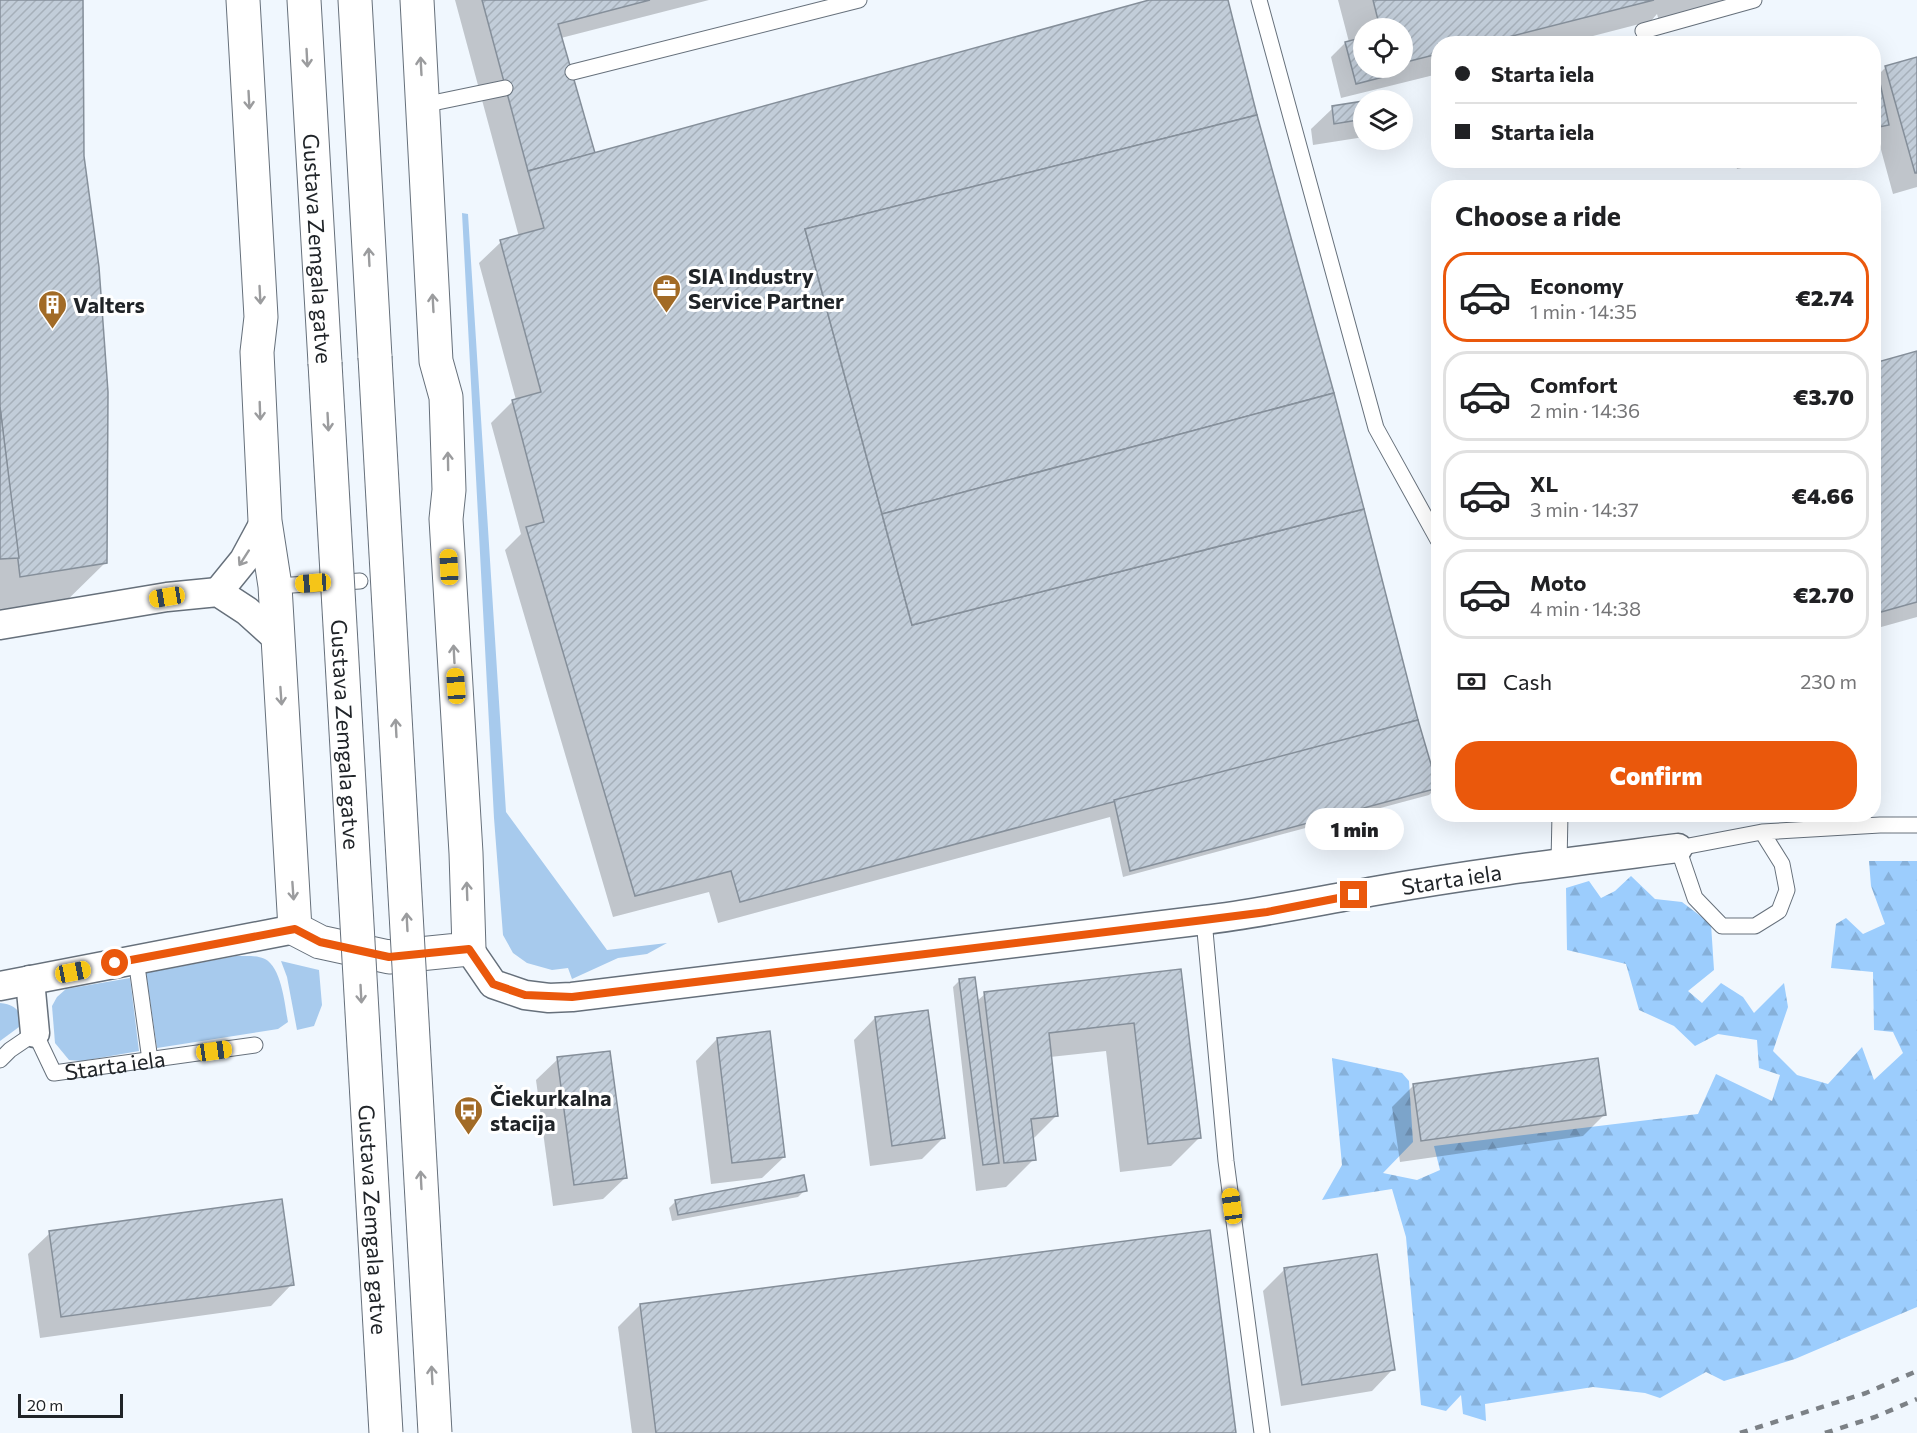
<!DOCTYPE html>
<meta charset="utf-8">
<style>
:root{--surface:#fff;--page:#f2f2f2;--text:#202124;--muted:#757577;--line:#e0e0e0;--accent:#ea580c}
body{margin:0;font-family:Commissioner,sans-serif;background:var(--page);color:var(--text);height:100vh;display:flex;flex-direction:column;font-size:22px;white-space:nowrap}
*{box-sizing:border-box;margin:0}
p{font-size:20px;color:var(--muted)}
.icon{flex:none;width:33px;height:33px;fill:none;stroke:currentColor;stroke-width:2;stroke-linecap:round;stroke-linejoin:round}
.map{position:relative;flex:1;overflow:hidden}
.drawer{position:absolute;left:1431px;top:180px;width:450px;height:642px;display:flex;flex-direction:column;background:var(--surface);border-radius:24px;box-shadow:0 6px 24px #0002}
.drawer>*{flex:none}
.guide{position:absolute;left:1431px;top:36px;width:450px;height:132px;border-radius:24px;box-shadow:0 6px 24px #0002;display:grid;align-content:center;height:132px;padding:0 24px;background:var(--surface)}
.buttons{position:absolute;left:1353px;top:18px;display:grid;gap:12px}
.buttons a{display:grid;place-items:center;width:60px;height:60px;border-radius:50%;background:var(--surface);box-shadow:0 6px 24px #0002;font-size:30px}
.scale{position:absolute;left:18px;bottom:15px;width:105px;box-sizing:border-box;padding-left:6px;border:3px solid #202428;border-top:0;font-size:16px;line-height:21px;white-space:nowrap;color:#202428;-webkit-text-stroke:4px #fff;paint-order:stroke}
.end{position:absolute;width:27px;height:27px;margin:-14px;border:8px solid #ea580c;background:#fff;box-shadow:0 0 0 3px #fff}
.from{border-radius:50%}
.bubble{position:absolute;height:42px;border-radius:21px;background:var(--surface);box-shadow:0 6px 24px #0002;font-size:20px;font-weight:800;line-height:42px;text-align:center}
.car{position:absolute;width:18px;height:36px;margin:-18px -9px;border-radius:8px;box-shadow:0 0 4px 2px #0007;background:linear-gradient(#f5c518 24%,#345 0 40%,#f5c518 0 76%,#345 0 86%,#f5c518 0)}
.guide b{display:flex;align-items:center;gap:21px;height:57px;font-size:22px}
.guide b+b{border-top:2px solid var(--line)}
.guide i{width:15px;height:15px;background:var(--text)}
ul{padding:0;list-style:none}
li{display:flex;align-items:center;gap:18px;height:90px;margin:0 12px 9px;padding:0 12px;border:3px solid var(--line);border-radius:24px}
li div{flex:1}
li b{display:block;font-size:22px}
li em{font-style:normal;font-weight:800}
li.active{border-color:var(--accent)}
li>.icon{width:54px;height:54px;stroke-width:1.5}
h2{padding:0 24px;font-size:27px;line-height:72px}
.pay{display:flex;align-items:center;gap:15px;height:66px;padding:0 24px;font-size:22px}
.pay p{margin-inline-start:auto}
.primary-button{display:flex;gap:12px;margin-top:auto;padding:12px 24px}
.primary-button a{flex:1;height:69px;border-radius:24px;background:var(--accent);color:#fff;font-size:24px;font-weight:800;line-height:69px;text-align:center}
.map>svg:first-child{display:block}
.green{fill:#a7caed}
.forest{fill:url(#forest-firs)}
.shadow{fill:#0003;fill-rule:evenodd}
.building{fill:url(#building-hatch);stroke:#858f9a;stroke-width:1.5}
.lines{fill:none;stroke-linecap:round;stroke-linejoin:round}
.service-casing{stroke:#66707b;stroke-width:17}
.minor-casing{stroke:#66707b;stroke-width:31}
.primary-casing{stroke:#66707b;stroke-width:35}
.service{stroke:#fff;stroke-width:15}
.minor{stroke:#fff;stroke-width:28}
.primary{stroke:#fff;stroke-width:33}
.rail{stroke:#7c8186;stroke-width:4.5;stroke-dasharray:8 8;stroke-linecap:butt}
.primary-bridge-casing{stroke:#66707b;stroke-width:35;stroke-linecap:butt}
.primary-bridge{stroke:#fff;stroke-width:33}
.oneway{stroke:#9b9c9e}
.route{stroke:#ea580c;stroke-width:8}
.labels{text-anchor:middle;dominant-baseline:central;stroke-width:6;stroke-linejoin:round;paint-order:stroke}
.street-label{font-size:22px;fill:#202428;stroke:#fff}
.poi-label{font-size:22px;font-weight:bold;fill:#202428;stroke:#fff;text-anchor:start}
</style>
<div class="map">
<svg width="1917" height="1433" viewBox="0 0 1917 1433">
<defs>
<pattern id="forest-firs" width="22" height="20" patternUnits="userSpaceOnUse" patternTransform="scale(1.5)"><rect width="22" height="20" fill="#9ccdfd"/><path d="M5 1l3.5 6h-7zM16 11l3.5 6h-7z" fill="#86b0d9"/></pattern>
<pattern id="building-hatch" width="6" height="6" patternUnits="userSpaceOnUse" patternTransform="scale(1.5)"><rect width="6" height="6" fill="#c2cdd9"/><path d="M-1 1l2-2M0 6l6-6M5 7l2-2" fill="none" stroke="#a6b0ba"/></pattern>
</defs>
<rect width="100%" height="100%" fill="#f0f7fe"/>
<g class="green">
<polygon points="462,213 468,214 506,812 607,950 667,943 647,954 618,958 572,979 568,968 552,970 527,963 513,953 503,935 494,818"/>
<path d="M 236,956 C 245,956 257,955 265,959 C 282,968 285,1006 288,1022 L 278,1029 L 157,1048 L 146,973 Z"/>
<polygon points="281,961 319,970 322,1005 314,1026 297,1030 287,977"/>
<polygon points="130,978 139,1051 82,1061 69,1060 55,1043 52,1006 57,997 66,989"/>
<path d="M 0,1003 C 12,1004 20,1009 23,1022 L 19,1027 L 0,1041 Z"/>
</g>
<polygon class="forest" points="1869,861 1917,861 1917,1307 1795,1359 1724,1381 1706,1372 1660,1398 1645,1393 1593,1387 1485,1404 1486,1421 1463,1414 1461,1395 1446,1411 1421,1405 1406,1237 1392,1189 1322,1200 1342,1165 1332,1058 1402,1073 1409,1081 1413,1142 1383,1173 1417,1180 1440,1170 1434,1146 1698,1114 1716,1074 1772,1101 1780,1075 1759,1068 1757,1040 1718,1034 1695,1046 1674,1026 1639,1010 1626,964 1567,950 1566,888 1589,881 1601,898 1615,891 1631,876 1655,899 1682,902 1711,924 1714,970 1688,991 1702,1003 1721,983 1743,997 1754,1013 1784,983 1788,1007 1773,1051 1797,1075 1828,1084 1862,1047 1874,1080 1903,1053 1893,1032 1874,1030 1873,972 1831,968 1836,924 1846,918 1863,934 1885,924 1871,886"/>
<g class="shadow">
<polygon points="0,0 82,0 83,156 106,562 54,613 0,622"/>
<polygon points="455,0 709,0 561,38 594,154 1154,0 1227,0 1416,720 1436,788 1429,795 1123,877 1110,817 718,923 709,892 613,917 505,550 521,534 491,423 512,402 516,400 479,263 501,242 519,237"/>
<path d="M 1338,0 L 1734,0 L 1659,21 L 1657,14 L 1651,21 L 1562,44 L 1438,44 L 1438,74 L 1341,98 L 1331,57 L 1345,43 L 1349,42 ZM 1364,28 L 1402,28 L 1402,68 L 1364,68 Z"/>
<polygon points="1917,58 1917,187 1893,194 1877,135 1874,139 1874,62 1877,76 1886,67"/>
<polygon points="1364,103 1364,137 1313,145 1311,129 1333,108"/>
<polygon points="1735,160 1777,160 1737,169"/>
<polygon points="1917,353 1917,617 1874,629 1874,365"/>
<polygon points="1180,971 1199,1138 1171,1166 1120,1172 1106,1051 1050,1057 1057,1115 1032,1140 1034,1159 1006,1187 976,1191 953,987 960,980 977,1001 985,994"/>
<polygon points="875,1018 943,1138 922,1159 870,1166 854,1040"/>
<polygon points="717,1039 784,1157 762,1178 711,1184 696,1061"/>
<polygon points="558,1059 625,1178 603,1199 553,1206 536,1080"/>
<polygon points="1414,1085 1605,1114 1583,1136 1400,1162 1392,1107"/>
<polygon points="805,1190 798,1197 672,1221 669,1208 676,1201"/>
<polygon points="50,1233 292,1284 271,1306 40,1338 28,1254"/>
<polygon points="1285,1269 1393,1369 1372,1391 1281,1406 1263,1291"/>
<polygon points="640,1305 1235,1433 632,1433 618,1327"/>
</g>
<g class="building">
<polygon points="0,0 83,0 84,156 99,267 108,392 107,563 20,577 0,407"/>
<polygon points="482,0 650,0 558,24 595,153 528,171"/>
<polygon points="1149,0 1228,0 1257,115 805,229 912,625 1364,509 1418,720 740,902 731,871 635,896 526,527 544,522 512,400 541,392 500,240 544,228 528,171"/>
<polygon points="1373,0 1654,0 1481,44 1438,44 1438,54 1402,63 1402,28 1380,28"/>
<polygon points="1364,37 1364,68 1389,68 1391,75 1356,84 1345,42"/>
<polygon points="1874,55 1889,125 1874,128"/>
<polygon points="1917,57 1917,173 1915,173 1885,66"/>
<polygon points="1394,96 1395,100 1368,100"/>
<polygon points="1364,101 1364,119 1334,124 1332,106"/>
<polygon points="1257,115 1334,393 882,514 805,229"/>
<polygon points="1917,351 1917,602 1874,614 1874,363"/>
<polygon points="1334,393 1364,509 912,625 882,514"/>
<polygon points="0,407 19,558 0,559"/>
<polygon points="1418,720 1438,788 1130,871 1114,800"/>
<polygon points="1181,969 1201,1138 1148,1144 1134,1023 1049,1033 1058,1116 1031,1119 1036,1160 1004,1163 984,992"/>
<polygon points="975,977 999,1163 983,1165 959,979"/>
<polygon points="928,1010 945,1138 892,1146 875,1017"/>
<polygon points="770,1031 785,1157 732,1163 717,1038"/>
<polygon points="610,1051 627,1178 574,1185 557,1057"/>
<polygon points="1598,1058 1606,1115 1421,1141 1413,1084"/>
<polygon points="804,1175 807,1191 678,1215 675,1200"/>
<polygon points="282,1199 294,1285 61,1317 49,1231"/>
<polygon points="1210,1230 1236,1433 656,1433 640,1304"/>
<polygon points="1377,1254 1395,1370 1302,1385 1284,1268"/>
</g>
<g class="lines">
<defs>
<g id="service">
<polyline points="1259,0 1376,428 1438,540"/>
<polyline points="1643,31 1754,0"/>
<polyline points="573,72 859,0"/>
<polyline points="423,105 505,88"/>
<polyline points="275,586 360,581"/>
<polyline points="1762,832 1782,864 1787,890 1779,911 1755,926 1722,926 1695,898 1678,848 1762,832 1880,825 1917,825"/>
<polyline points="1559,863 1560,814"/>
<polyline points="1204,920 1226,1161 1262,1433"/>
<polyline points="136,959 150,1060"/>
<path id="s1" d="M 0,1060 L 10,1050 L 35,1033 L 54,1073 L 255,1045"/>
</g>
<g id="minor">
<polyline points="218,592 244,560 265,521"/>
<polyline points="0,625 167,597 218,592 247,611 277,638"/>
<path id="s2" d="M 469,949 L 493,984 L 525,995 L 549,998 L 572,997 L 1204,920 C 1262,913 1318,901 1375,891 C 1476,873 1577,861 1678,848"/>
<polyline points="30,980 35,1033"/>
<polyline points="0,986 295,929"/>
</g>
<g id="primary">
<polyline points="243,0 261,317 257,352 265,521 275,586 295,929 320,942 389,957 469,949 466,853 446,519 449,490 446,397 436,361 417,0"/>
<path id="s3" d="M 304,0 L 325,363"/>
<polyline points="355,0 375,357"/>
</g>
</defs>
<use href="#service" class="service-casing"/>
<use href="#minor" class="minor-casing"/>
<use href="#primary" class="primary-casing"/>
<use href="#service" class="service"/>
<use href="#minor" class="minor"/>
<use href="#primary" class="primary"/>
<g class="rail">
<polyline points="1740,1433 1866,1393 1917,1371"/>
<polyline points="1825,1433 1875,1417 1917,1399"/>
</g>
<defs>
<g id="primary-bridge">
<polyline points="375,357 435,1433"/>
<path id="s4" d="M 325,363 L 386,1433"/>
</g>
</defs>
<use href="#primary-bridge" class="primary-bridge-casing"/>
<use href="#primary-bridge" class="primary-bridge"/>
</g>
<defs><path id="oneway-shaft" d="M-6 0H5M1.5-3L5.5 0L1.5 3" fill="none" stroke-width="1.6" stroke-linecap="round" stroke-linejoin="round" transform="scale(1.5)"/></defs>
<g class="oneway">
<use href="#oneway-shaft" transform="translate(307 58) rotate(87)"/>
<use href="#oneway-shaft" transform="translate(421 66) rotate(-93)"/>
<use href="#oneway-shaft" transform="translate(249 100) rotate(87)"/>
<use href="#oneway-shaft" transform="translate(369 257) rotate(-93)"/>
<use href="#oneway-shaft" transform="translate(260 295) rotate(87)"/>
<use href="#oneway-shaft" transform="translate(433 303) rotate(-93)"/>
<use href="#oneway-shaft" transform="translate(260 411) rotate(88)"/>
<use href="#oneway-shaft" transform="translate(328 422) rotate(87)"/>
<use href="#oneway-shaft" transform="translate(448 461) rotate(-91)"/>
<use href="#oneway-shaft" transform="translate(244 558) rotate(123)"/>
<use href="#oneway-shaft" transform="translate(454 654) rotate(-93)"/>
<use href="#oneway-shaft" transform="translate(281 696) rotate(86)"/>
<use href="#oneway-shaft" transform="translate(396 728) rotate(-93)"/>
<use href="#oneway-shaft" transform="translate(293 891) rotate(86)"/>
<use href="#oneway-shaft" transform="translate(467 891) rotate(-92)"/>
<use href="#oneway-shaft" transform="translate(407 922) rotate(-93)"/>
<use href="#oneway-shaft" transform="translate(361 994) rotate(87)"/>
<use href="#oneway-shaft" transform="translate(421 1180) rotate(-93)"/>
<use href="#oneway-shaft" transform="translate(432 1375) rotate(-93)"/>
</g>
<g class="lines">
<polyline class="route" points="115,963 295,929 320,942 389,957 469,949 493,984 525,995 572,997 1204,920 1267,912 1354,895"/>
</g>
<defs>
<symbol id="office-pin" viewBox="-11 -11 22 30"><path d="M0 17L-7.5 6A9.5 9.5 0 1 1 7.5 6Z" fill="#a26b26" stroke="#fff"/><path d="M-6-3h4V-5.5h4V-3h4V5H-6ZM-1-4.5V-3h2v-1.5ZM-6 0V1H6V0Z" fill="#fff"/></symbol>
<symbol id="building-pin" viewBox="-11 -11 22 30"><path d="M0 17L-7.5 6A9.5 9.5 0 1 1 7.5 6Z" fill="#a26b26" stroke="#fff"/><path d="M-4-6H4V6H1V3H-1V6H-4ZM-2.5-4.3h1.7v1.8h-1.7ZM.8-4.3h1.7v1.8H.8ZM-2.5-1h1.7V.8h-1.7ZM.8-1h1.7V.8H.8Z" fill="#fff"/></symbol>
<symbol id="bus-pin" viewBox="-11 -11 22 30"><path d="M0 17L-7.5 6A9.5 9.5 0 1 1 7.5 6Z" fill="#a26b26" stroke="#fff"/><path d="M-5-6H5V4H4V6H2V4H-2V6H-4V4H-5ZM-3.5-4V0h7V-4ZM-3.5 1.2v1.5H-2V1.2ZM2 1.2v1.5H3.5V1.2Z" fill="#fff"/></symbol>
</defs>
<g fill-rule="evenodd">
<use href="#office-pin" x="650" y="272" width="33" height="45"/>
<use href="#building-pin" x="36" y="288" width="33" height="45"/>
<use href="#bus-pin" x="452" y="1094" width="33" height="45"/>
</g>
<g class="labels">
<g class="street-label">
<text stroke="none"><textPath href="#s3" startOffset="249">Gustava Zemgala gatve</textPath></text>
<text stroke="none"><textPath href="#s4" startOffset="372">Gustava Zemgala gatve</textPath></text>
<text stroke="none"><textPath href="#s2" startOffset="1011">Starta iela</textPath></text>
<text stroke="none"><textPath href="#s1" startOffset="150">Starta iela</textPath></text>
<text stroke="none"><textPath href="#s4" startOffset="858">Gustava Zemgala gatve</textPath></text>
</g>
<g class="poi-label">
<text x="688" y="275">SIA Industry<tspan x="688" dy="25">Service Partner</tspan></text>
<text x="73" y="304">Valters</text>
<text x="490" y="1097">Čiekurkalna<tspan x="490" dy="25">stacija</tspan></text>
</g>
</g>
</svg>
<div class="buttons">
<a><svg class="icon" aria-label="locate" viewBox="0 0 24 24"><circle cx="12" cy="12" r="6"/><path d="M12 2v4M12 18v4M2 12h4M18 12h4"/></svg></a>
<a><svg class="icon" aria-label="layers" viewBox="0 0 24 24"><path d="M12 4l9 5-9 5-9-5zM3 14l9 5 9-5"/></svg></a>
</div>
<div class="scale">20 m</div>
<i class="end from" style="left:115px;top:963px"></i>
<i class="end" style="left:1354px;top:895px"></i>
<div class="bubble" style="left:1305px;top:808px;width:99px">1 min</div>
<i class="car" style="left:449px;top:567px;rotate:357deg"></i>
<i class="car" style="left:313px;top:583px;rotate:266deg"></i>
<i class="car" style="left:167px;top:597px;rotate:261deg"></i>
<i class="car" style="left:456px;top:686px;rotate:356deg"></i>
<i class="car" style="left:73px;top:972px;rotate:79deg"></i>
<i class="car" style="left:214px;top:1051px;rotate:82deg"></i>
<i class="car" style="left:1232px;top:1206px;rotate:352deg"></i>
<div class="guide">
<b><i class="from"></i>Starta iela</b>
<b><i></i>Starta iela</b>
</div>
<section class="drawer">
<h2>Choose a ride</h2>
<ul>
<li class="active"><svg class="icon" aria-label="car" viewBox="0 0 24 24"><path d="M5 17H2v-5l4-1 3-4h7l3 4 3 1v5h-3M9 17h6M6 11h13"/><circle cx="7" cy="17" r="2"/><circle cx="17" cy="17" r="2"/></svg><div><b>Economy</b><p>1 min · 14:35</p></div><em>€2.74</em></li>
<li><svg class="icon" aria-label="car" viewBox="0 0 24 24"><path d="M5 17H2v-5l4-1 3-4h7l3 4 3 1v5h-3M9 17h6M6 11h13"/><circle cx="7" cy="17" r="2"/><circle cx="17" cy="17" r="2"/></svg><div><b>Comfort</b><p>2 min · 14:36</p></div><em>€3.70</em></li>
<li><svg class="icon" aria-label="car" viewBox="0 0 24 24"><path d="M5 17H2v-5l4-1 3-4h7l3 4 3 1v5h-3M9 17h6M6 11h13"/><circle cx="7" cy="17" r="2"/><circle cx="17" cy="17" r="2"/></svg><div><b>XL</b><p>3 min · 14:37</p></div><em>€4.66</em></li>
<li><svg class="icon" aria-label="car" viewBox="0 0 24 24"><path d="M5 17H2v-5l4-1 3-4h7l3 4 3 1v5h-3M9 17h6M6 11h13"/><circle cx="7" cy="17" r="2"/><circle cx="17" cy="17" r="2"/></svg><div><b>Moto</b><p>4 min · 14:38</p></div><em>€2.70</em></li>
</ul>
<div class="pay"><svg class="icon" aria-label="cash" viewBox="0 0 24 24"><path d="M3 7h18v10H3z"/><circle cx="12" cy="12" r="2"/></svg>Cash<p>230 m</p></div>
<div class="primary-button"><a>Confirm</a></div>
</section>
</div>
